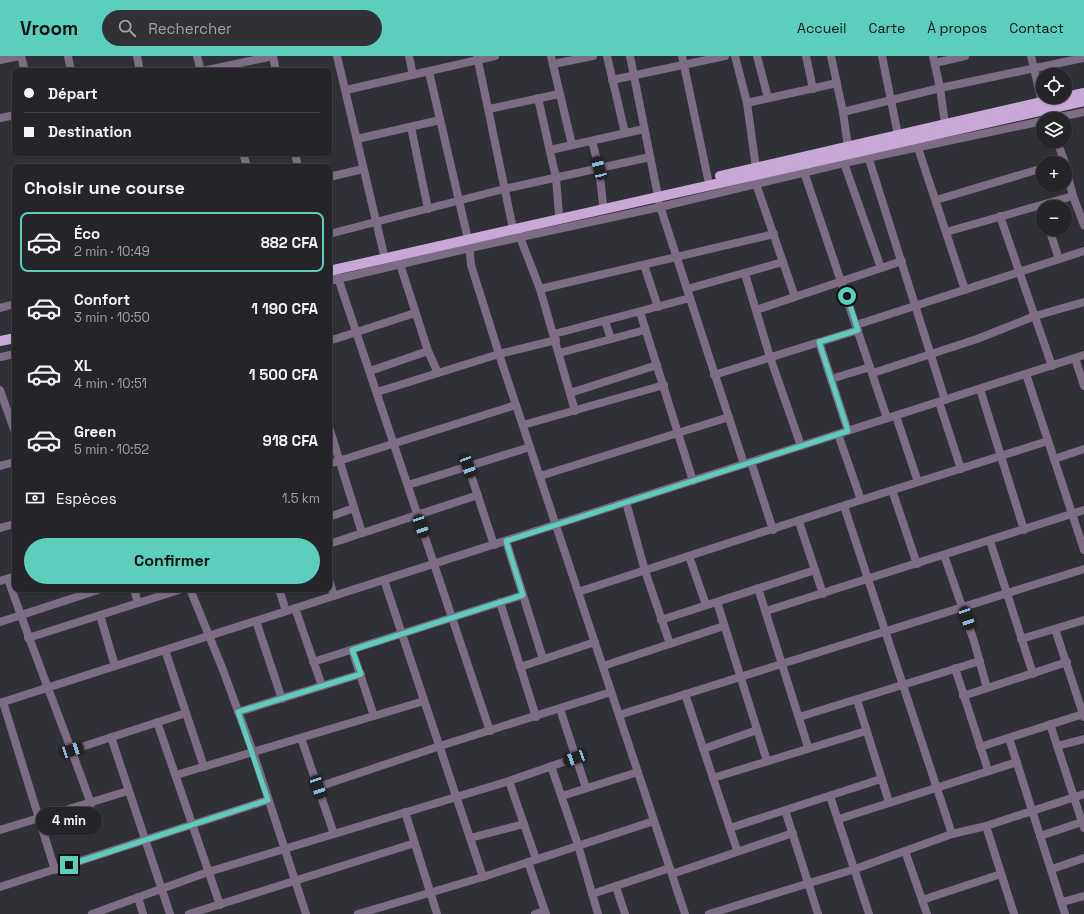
<!DOCTYPE html>
<html lang="fr">
<meta charset="utf-8">
<style>
:root{--surface:#242429;--page:#303035;--text:#f1f3f6;--muted:#a3a4a8;--line:#414146;--accent:#5bcebc}
body{margin:0;font-family:"Space Grotesk",sans-serif;background:var(--page);color:var(--text);height:100vh;display:flex;flex-direction:column;font-size:15px;white-space:nowrap}
*{box-sizing:border-box;margin:0}
p{font-size:13px;color:var(--muted)}
.icon{flex:none;width:22px;height:22px;fill:none;stroke:currentColor;stroke-width:2;stroke-linecap:round;stroke-linejoin:round}
.map{position:relative;flex:1;overflow:hidden}
.details{position:absolute;left:12px;top:108px;width:320px;height:428px;display:flex;flex-direction:column;background:var(--surface);border-radius:8px;box-shadow:0 1px 3px #0004,0 0 0 1px var(--line)}
.details>*{flex:none}
.top-card{position:absolute;left:12px;top:12px;width:320px;height:88px;border-radius:8px;box-shadow:0 1px 3px #0004,0 0 0 1px var(--line);display:grid;align-content:center;height:88px;padding:0 12px;background:var(--surface)}
.controls{position:absolute;left:1036px;top:12px;display:grid;gap:8px}
.controls a{display:grid;place-items:center;width:36px;height:36px;border-radius:50%;background:var(--surface);box-shadow:0 1px 3px #0004,0 0 0 1px var(--line);font-size:20px}
.end{position:absolute;width:18px;height:18px;margin:-9px;border:5px solid #5bcebc;background:#111;box-shadow:0 0 0 2px #111}
.from{border-radius:50%}
.bubble{position:absolute;height:28px;border-radius:14px;background:var(--surface);box-shadow:0 1px 3px #0004,0 0 0 1px var(--line);font-size:13px;font-weight:700;line-height:28px;text-align:center}
.car{position:absolute;width:12px;height:24px;margin:-12px -6px;border-radius:5px;box-shadow:0 0 3px 1px #0007;background:linear-gradient(#222 24%,#8ab4d8 0 40%,#222 0 76%,#8ab4d8 0 86%,#222 0)}
.top-card b{display:flex;align-items:center;gap:14px;height:38px;font-size:15px}
.top-card b+b{border-top:1px solid var(--line)}
.top-card i{width:10px;height:10px;background:var(--text)}
ul{padding:0;list-style:none}
li{display:flex;align-items:center;gap:12px;height:60px;margin:0 8px 6px;padding:0 4px;border:2px solid transparent;border-radius:8px}
li div{flex:1}
li b{display:block;font-size:15px}
li em{font-style:normal;font-weight:700}
li.current{border-color:var(--accent)}
li>.icon{width:36px;height:36px;stroke-width:1.5}
h2{padding:0 12px;font-size:18px;line-height:48px}
.pay{display:flex;align-items:center;gap:10px;height:44px;padding:0 12px;font-size:15px}
.pay p{margin-inline-start:auto}
.action{display:flex;gap:8px;margin-top:auto;padding:8px 12px}
.action a{flex:1;height:46px;border-radius:24px;background:var(--accent);color:#111;font-size:16px;font-weight:700;line-height:46px;text-align:center}
header{display:flex;align-items:center;gap:24px;box-sizing:border-box;height:56px;padding:0 20px;background:var(--accent);color:#111}
header strong{font-size:19px}
nav{display:flex;gap:22px;margin-inline-start:auto;font-size:14px}
.search{width:280px;height:36px;background:var(--page);display:flex;align-items:center;gap:10px;box-sizing:border-box;padding:0 14px;border-radius:22px;color:var(--muted);font-size:15px}
.map>svg:first-child{display:block}
.lines{fill:none;stroke-linecap:round;stroke-linejoin:round}
.minor{stroke:#7d6d84;stroke-width:8}
.major{stroke:#c9a8d7;stroke-width:10}
.route{stroke:#5bcebc;stroke-width:5}
</style>
<header>
<strong>Vroom</strong>
<div class="search"><svg class="icon" aria-label="search" viewBox="0 0 24 24"><circle cx="10" cy="10" r="6"/><path d="M15 15l6 6"/></svg>Rechercher</div>
<nav><a>Accueil</a><a>Carte</a><a>À propos</a><a>Contact</a></nav>
</header>
<div class="map">
<svg width="1084" height="858" viewBox="0 0 1084 858">
<rect width="100%" height="100%" fill="#303037"/>
<g class="lines">
<g class="minor">
<polyline points="21,0 25,15"/>
<polyline points="68,0 71,15"/>
<polyline points="137,0 140,15"/>
<polyline points="197,0 201,15"/>
<polyline points="273,0 276,15"/>
<polyline points="337,0 385,203"/>
<polyline points="409,0 413,19"/>
<polyline points="477,0 512,168"/>
<polyline points="551,0 572,89"/>
<polyline points="607,0 625,77"/>
<polyline points="630,0 657,135"/>
<polyline points="682,0 708,123"/>
<polyline points="735,0 747,47 756,112"/>
<polyline points="757,0 768,42"/>
<polyline points="806,0 813,33"/>
<polyline points="831,0 843,56 848,91"/>
<polyline points="882,0 898,79"/>
<polyline points="933,0 940,32 945,68"/>
<polyline points="1031,0 1042,46"/>
<polyline points="0,4 19,0"/>
<polyline points="935,7 965,0"/>
<polyline points="553,8 593,0"/>
<polyline points="203,15 273,0"/>
<polyline points="429,16 467,179"/>
<polyline points="612,24 725,0"/>
<polyline points="346,34 495,0"/>
<polyline points="538,42 556,122 559,158"/>
<polyline points="747,47 837,27"/>
<polyline points="489,53 559,38"/>
<polyline points="843,56 940,32 1083,2"/>
<polyline points="0,62 15,59"/>
<polyline points="1051,63 1084,56"/>
<polyline points="411,71 428,153"/>
<polyline points="357,83 440,64"/>
<polyline points="592,85 599,112 603,148"/>
<polyline points="1057,85 1065,107"/>
<polyline points="916,86 965,234"/>
<polyline points="550,94 644,73"/>
<polyline points="243,97 247,111"/>
<polyline points="295,97 298,111"/>
<polyline points="867,97 945,344"/>
<polyline points="844,107 881,212"/>
<polyline points="1065,109 1073,140 1084,169"/>
<polyline points="803,113 887,362"/>
<polyline points="329,121 363,113"/>
<polyline points="755,125 795,241"/>
<polyline points="936,144 1043,112"/>
<polyline points="659,147 744,408"/>
<polyline points="1000,160 1052,310"/>
<polyline points="1049,173 1059,203"/>
<polyline points="518,176 540,233 575,355"/>
<polyline points="946,176 1073,140"/>
<polyline points="329,178 504,133 650,101"/>
<polyline points="469,187 471,209 499,298 685,858"/>
<polyline points="400,208 428,295 438,317"/>
<polyline points="644,209 658,251"/>
<polyline points="745,218 770,301 801,390"/>
<polyline points="337,219 490,675"/>
<polyline points="329,225 470,192 660,151 844,107 1043,65"/>
<polyline points="540,233 774,178"/>
<polyline points="687,233 783,206"/>
<polyline points="0,252 15,248"/>
<polyline points="756,254 902,205"/>
<polyline points="640,256 693,425"/>
<polyline points="605,265 611,283"/>
<polyline points="856,269 1084,195"/>
<polyline points="554,278 690,242"/>
<polyline points="329,285 415,257"/>
<polyline points="819,286 848,375"/>
<polyline points="559,297 645,274"/>
<polyline points="0,301 15,298"/>
<polyline points="1075,302 1084,330"/>
<polyline points="370,315 428,295"/>
<polyline points="873,317 977,283 1035,260 1084,246"/>
<polyline points="1026,318 1084,494"/>
<polyline points="714,319 858,274"/>
<polyline points="831,323 870,311"/>
<polyline points="980,333 1024,474"/>
<polyline points="0,334 15,376"/>
<polyline points="377,336 499,298 556,284"/>
<polyline points="570,337 657,309"/>
<polyline points="939,346 961,413"/>
<polyline points="896,360 918,426"/>
<polyline points="523,369 664,329"/>
<polyline points="329,371 362,477"/>
<polyline points="838,378 861,444"/>
<polyline points="1054,403 1084,393"/>
<polyline points="751,406 773,474"/>
<polyline points="329,408 516,349"/>
<polyline points="0,410 15,406"/>
<polyline points="468,410 494,489"/>
<polyline points="540,420 729,361"/>
<polyline points="408,429 530,391"/>
<polyline points="892,434 917,508"/>
<polyline points="626,446 645,515 670,588"/>
<polyline points="844,450 952,778"/>
<polyline points="329,461 354,452"/>
<polyline points="799,466 823,538"/>
<polyline points="0,472 15,468"/>
<polyline points="506,485 543,603"/>
<polyline points="990,485 1033,618"/>
<polyline points="329,488 478,439"/>
<polyline points="944,499 974,585 987,632"/>
<polyline points="689,500 706,549"/>
<path d="M 8,523 C 34,598 64,672 91,748"/>
<polyline points="329,524 334,540"/>
<polyline points="384,524 483,821"/>
<polyline points="0,525 15,520"/>
<polyline points="758,532 808,691"/>
<polyline points="134,533 138,547"/>
<polyline points="190,533 223,614 253,696 306,858"/>
<polyline points="279,533 286,555"/>
<polyline points="578,536 861,444 1048,385"/>
<polyline points="500,546 536,661"/>
<polyline points="717,546 767,705"/>
<polyline points="295,552 322,630"/>
<polyline points="766,555 1084,454"/>
<polyline points="100,559 115,610"/>
<polyline points="661,564 815,514"/>
<polyline points="256,565 282,643"/>
<polyline points="0,566 101,533"/>
<polyline points="1055,573 1084,661"/>
<polyline points="28,582 182,533"/>
<polyline points="1021,583 1084,564"/>
<polyline points="165,594 204,711"/>
<polyline points="352,594 374,660"/>
<polyline points="313,606 523,539"/>
<polyline points="603,610 724,570"/>
<polyline points="520,611 595,586"/>
<polyline points="955,612 988,714"/>
<polyline points="685,638 737,794"/>
<polyline points="963,640 1067,606"/>
<polyline points="857,644 889,746"/>
<polyline points="3,646 55,814"/>
<polyline points="0,647 1084,299"/>
<polyline points="560,653 586,732"/>
<polyline points="238,656 361,618"/>
<polyline points="619,659 1084,513"/>
<polyline points="799,661 980,605"/>
<polyline points="157,666 220,849"/>
<polyline points="1050,668 1084,772"/>
<polyline points="111,681 170,858"/>
<polyline points="301,682 334,778"/>
<polyline points="1009,682 1065,858"/>
<polyline points="1057,690 1084,683"/>
<polyline points="980,691 1083,658"/>
<polyline points="703,693 757,674"/>
<polyline points="72,694 186,657"/>
<polyline points="551,710 578,789 598,858"/>
<polyline points="176,719 424,645"/>
<polyline points="713,722 866,675"/>
<polyline points="509,725 536,803"/>
<polyline points="318,731 440,690 611,636"/>
<polyline points="562,740 638,716"/>
<polyline points="830,740 869,858"/>
<polyline points="785,754 818,858"/>
<polyline points="405,756 437,858"/>
<polyline points="839,763 1017,706"/>
<polyline points="986,770 1014,858"/>
<polyline points="730,772 881,723"/>
<polyline points="0,774 128,735"/>
<polyline points="1040,780 1082,766"/>
<polyline points="470,782 524,768"/>
<polyline points="905,795 927,858"/>
<polyline points="528,806 546,858"/>
<polyline points="1052,813 1084,802"/>
<polyline points="672,818 793,777"/>
<polyline points="0,831 268,744"/>
<polyline points="616,831 625,858"/>
<polyline points="592,838 670,812"/>
<polyline points="138,841 143,858"/>
<polyline points="922,844 1001,818"/>
<polyline points="1062,846 1084,840"/>
<polyline points="92,858 208,816 509,725 575,702"/>
<polyline points="189,858 415,787"/>
<polyline points="358,858 483,821 654,765"/>
<polyline points="535,858 545,855"/>
<polyline points="709,858 855,813 952,778 986,770 1084,738"/>
</g>
<g class="major">
<polyline points="1065,41 1084,37"/>
<polyline points="720,120 1063,41"/>
<polyline points="329,215 1084,45"/>
<polyline points="0,285 15,282"/>
</g>
</g>
<g class="lines">
<polyline class="route" points="69,809 268,744 238,656 361,618 352,594 523,539 506,485 848,375 819,286 858,274 847,240"/>
</g>
</svg>
<div class="controls">
<a><svg class="icon" aria-label="locate" viewBox="0 0 24 24"><circle cx="12" cy="12" r="6"/><path d="M12 2v4M12 18v4M2 12h4M18 12h4"/></svg></a>
<a><svg class="icon" aria-label="layers" viewBox="0 0 24 24"><path d="M12 4l9 5-9 5-9-5zM3 14l9 5 9-5"/></svg></a>
<a>+</a>
<a>−</a>
</div>
<i class="end from" style="left:847px;top:240px"></i>
<i class="end" style="left:69px;top:809px"></i>
<div class="bubble" style="left:36px;top:751px;width:66px">4 min</div>
<i class="car" style="left:599px;top:112px;rotate:345deg"></i>
<i class="car" style="left:468px;top:410px;rotate:160deg"></i>
<i class="car" style="left:421px;top:470px;rotate:161deg"></i>
<i class="car" style="left:967px;top:562px;rotate:161deg"></i>
<i class="car" style="left:72px;top:694px;rotate:71deg"></i>
<i class="car" style="left:575px;top:702px;rotate:250deg"></i>
<i class="car" style="left:318px;top:731px;rotate:162deg"></i>
<div class="top-card">
<b><i class="from"></i>Départ</b>
<b><i></i>Destination</b>
</div>
<section class="details">
<h2>Choisir une course</h2>
<ul>
<li class="current"><svg class="icon" aria-label="car" viewBox="0 0 24 24"><path d="M5 17H2v-5l4-1 3-4h7l3 4 3 1v5h-3M9 17h6M6 11h13"/><circle cx="7" cy="17" r="2"/><circle cx="17" cy="17" r="2"/></svg><div><b>Éco</b><p>2 min · 10:49</p></div><em>882 CFA</em></li>
<li><svg class="icon" aria-label="car" viewBox="0 0 24 24"><path d="M5 17H2v-5l4-1 3-4h7l3 4 3 1v5h-3M9 17h6M6 11h13"/><circle cx="7" cy="17" r="2"/><circle cx="17" cy="17" r="2"/></svg><div><b>Confort</b><p>3 min · 10:50</p></div><em>1 190 CFA</em></li>
<li><svg class="icon" aria-label="car" viewBox="0 0 24 24"><path d="M5 17H2v-5l4-1 3-4h7l3 4 3 1v5h-3M9 17h6M6 11h13"/><circle cx="7" cy="17" r="2"/><circle cx="17" cy="17" r="2"/></svg><div><b>XL</b><p>4 min · 10:51</p></div><em>1 500 CFA</em></li>
<li><svg class="icon" aria-label="car" viewBox="0 0 24 24"><path d="M5 17H2v-5l4-1 3-4h7l3 4 3 1v5h-3M9 17h6M6 11h13"/><circle cx="7" cy="17" r="2"/><circle cx="17" cy="17" r="2"/></svg><div><b>Green</b><p>5 min · 10:52</p></div><em>918 CFA</em></li>
</ul>
<div class="pay"><svg class="icon" aria-label="cash" viewBox="0 0 24 24"><path d="M3 7h18v10H3z"/><circle cx="12" cy="12" r="2"/></svg>Espèces<p>1.5 km</p></div>
<div class="action"><a>Confirmer</a></div>
</section>
</div>
